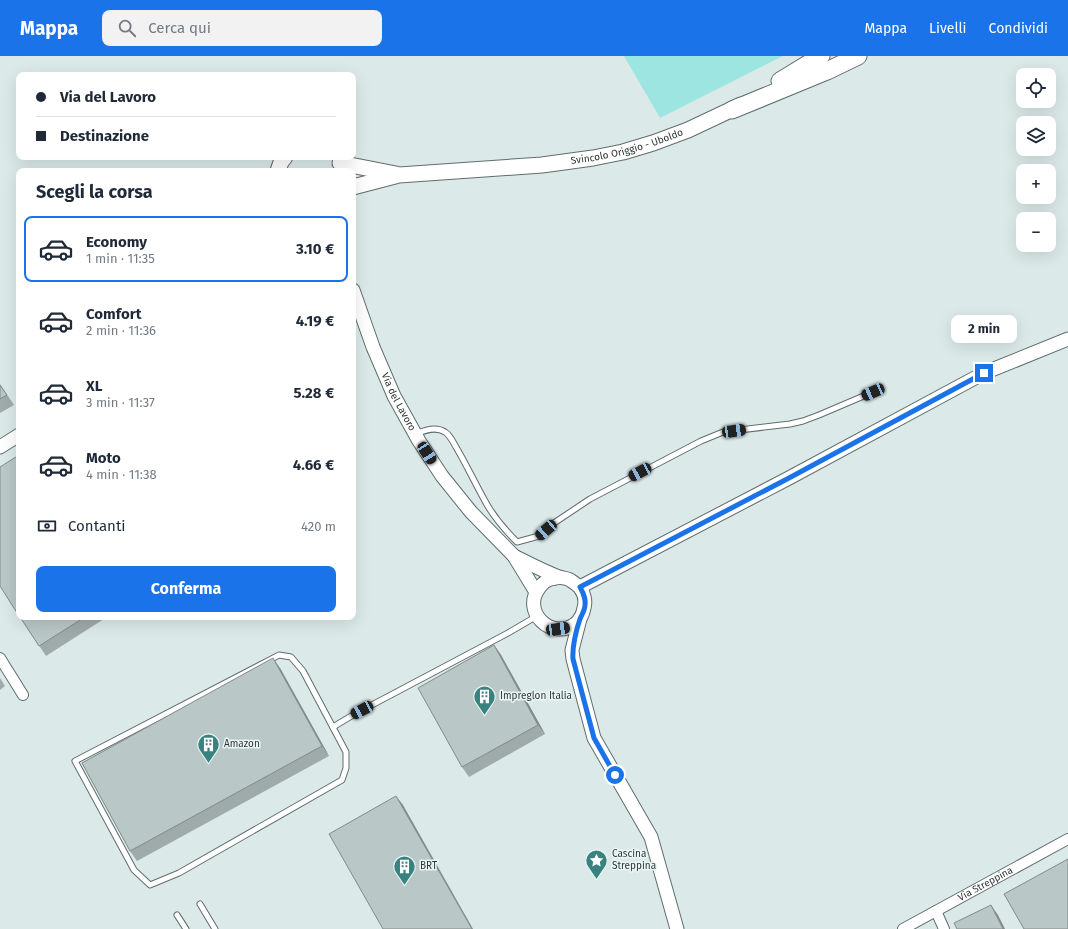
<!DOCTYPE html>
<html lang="it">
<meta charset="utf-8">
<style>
:root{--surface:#fff;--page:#f2f2f3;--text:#1f2937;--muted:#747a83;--line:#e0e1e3;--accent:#1a73e8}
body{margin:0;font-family:"Fira Sans",sans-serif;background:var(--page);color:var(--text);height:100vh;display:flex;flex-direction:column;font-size:15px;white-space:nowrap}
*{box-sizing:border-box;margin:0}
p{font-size:13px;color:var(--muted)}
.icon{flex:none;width:22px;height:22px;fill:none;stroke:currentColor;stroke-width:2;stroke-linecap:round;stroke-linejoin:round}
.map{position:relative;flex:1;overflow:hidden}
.panel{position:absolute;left:16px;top:112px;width:340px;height:452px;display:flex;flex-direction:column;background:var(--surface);border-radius:8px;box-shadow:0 4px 16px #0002}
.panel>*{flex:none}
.hud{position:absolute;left:16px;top:16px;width:340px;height:88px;border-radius:8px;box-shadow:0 4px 16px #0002;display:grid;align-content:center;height:88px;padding:0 20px;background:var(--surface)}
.tools{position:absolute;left:1016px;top:12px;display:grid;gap:8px}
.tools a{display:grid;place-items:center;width:40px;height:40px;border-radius:8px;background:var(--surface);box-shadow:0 4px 16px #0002;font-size:20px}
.end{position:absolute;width:18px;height:18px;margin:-9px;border:5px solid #1a73e8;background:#fff;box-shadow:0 0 0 2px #fff}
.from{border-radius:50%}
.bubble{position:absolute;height:28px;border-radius:8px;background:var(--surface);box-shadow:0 4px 16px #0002;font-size:13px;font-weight:700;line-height:28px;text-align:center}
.car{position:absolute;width:12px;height:24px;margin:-12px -6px;border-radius:5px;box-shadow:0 0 3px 1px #0007;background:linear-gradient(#222 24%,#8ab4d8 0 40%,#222 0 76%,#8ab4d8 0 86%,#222 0)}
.hud b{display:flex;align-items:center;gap:14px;height:38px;font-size:15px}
.hud b+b{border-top:1px solid var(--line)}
.hud i{width:10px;height:10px;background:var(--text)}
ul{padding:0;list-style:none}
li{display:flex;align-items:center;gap:12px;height:66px;margin:0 8px 6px;padding:0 12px;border:2px solid transparent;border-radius:8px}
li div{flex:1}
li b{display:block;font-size:15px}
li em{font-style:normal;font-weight:700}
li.on{border-color:var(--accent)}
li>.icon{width:36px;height:36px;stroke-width:1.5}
h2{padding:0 20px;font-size:18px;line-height:48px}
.pay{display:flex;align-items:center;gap:10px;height:44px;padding:0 20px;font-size:15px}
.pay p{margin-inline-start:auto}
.cta{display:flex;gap:8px;margin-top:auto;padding:8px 20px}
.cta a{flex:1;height:46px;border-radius:8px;background:var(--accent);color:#fff;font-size:16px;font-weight:700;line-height:46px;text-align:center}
header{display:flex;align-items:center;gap:24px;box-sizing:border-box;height:56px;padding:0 20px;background:var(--accent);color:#fff}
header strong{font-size:19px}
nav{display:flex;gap:22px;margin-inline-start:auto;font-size:14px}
.search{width:280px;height:36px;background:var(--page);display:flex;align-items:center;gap:10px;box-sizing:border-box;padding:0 14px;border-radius:8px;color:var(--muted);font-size:15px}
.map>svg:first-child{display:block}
.green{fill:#9de5e1}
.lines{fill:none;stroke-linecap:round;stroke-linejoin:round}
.lane-casing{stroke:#606d6c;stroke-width:7}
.street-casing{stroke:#606d6c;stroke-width:12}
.secondary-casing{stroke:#606d6c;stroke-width:15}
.primary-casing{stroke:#606d6c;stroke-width:17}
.highway-casing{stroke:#606d6c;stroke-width:19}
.lane{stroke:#fff;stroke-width:5}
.street{stroke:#fff;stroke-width:10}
.secondary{stroke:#fff;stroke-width:13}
.primary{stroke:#fff;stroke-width:15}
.highway{stroke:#fff;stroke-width:17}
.wall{fill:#9fabaa}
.shaded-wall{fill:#828b8b}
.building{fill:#b9c7c6;stroke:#828b8b}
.route{stroke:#1a73e8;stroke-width:5}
.labels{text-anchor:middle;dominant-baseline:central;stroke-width:3;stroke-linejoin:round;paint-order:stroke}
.street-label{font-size:10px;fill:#303636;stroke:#e8f7f6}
.poi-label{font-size:10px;fill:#303636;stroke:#e8f7f6;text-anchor:start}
</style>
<header>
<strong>Mappa</strong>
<div class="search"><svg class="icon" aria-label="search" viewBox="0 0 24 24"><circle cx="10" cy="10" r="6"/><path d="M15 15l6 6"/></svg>Cerca qui</div>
<nav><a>Mappa</a><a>Livelli</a><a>Condividi</a></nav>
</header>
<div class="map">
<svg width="1068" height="873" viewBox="0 0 1068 873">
<rect width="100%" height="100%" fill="#dbeae9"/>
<polygon class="green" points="624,0 783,0 660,62"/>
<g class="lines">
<defs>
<g id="lane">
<path d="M 416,378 C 425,374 436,370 445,376 C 450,379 453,386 456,391 C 466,408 475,427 485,445 C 493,460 505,474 517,486 L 539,480 L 554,467 L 590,443 L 701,385 L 723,376 L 790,368 L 803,365 L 819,359 L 873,336"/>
<polygon points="279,599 291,601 303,615 346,696 346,712 342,724 179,817 150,829 134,814 75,705"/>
<polyline points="333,671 353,659 508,577 537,560"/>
<polyline points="200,848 215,873"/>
<polyline points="177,859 186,873"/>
</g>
<g id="street">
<polyline points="0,602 23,639"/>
<polyline points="936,855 944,873"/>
<path id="s1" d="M 903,873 L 1068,783"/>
</g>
<g id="secondary">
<path id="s2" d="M 353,234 L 373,291 L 394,340 L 419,385 L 442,420 L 471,456 L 514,500 L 536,536"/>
<polyline points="0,391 19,379"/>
<path d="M 514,500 C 528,507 543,515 559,521 C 562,522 567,522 570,524 C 573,526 578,529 580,532 C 584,537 586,545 584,552 C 583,558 580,564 575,568 C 552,585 521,556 539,532 C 542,528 546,524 551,523 C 554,522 557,522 560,521"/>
<polyline points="580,531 789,422 984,317 1068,283"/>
<polyline points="580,563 572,594 573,603 594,682 651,781 677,873"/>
</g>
<g id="primary">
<polyline points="340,107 396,118"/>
<polyline points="278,115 281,106 285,101"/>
<path id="s3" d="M 353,131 L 399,119 L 542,109 L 593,102 L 623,96 L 653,87 L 688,74 L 741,49"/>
</g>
<g id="highway">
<polyline points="780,25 821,0"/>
<polyline points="732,54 827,15 858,0"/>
</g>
</defs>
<use href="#lane" class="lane-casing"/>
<use href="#street" class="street-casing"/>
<use href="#secondary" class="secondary-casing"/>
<use href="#primary" class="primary-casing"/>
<use href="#highway" class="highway-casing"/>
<use href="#lane" class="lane"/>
<use href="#street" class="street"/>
<use href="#secondary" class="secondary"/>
<use href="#primary" class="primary"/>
<use href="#highway" class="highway"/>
</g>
<g class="wall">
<polygon points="0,328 14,349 0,357"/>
<polygon points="20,561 107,561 46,600"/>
<polygon points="494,589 501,599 545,678 469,721 462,711"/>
<polygon points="280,612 329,700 137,805 130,795"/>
<polygon points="0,622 5,630 0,634"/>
</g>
<g class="shaded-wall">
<polygon points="494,589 501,599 545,678 538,669"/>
<polygon points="273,602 280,612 329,700 322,690"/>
<polygon points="396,740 403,749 473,873 472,873"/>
<polygon points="991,849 998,859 1005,873 1003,873"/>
</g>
<g class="building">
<polygon points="0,329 7,339 0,343"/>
<polygon points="19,399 19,560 0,530 0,411"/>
<polygon points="20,561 85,561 39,590"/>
<polygon points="494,589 538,669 462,711 418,632"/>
<polygon points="273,602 322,690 130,795 82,707"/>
<polygon points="396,740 472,873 383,873 329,778"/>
<polygon points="1068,803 1068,873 1024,873 1004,838"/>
<polygon points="991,849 1003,873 957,873 954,867"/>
</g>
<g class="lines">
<path class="route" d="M 615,719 L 594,682 L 573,603 C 572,592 576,574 580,563 C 582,558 585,554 585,549 C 586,542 583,537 580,531 L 789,422 L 984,317"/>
</g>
<defs>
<symbol id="building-pin" viewBox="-11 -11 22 30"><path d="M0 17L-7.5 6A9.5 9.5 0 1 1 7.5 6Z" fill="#3a827f" stroke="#e8f7f6"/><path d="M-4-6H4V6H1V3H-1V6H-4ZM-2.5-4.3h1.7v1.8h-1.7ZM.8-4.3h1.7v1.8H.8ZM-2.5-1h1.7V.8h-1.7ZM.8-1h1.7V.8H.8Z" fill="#fff"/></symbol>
<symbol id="sight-pin" viewBox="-11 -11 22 30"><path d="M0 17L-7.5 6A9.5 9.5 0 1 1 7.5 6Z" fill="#3a827f" stroke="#e8f7f6"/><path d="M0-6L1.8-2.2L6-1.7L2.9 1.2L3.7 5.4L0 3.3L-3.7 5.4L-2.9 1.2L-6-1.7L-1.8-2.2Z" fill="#fff"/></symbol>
</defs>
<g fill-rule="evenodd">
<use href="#building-pin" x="472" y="628" width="25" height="34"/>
<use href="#building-pin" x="196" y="676" width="25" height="34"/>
<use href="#sight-pin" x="584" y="792" width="25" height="34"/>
<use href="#building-pin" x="392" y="798" width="25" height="34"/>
</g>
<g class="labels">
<g class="street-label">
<text stroke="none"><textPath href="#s3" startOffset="278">Svincolo Origgio - Uboldo</textPath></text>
<text stroke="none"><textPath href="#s2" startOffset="121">Via del Lavoro</textPath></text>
<text stroke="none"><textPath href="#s1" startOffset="94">Via Streppina</textPath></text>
</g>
<g class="poi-label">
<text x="500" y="640">Impreglon Italia</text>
<text x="224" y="688">Amazon</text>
<text x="612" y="798">Cascina<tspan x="612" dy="12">Streppina</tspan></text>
<text x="420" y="810">BRT</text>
</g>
</g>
</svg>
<div class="tools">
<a><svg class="icon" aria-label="locate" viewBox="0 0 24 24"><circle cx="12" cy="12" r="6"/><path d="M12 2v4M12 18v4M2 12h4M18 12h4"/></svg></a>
<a><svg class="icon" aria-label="layers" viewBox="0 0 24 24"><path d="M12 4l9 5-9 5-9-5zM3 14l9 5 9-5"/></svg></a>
<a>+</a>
<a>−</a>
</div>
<i class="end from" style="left:615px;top:719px"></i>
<i class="end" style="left:984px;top:317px"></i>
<div class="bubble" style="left:951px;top:259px;width:66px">2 min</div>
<i class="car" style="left:873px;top:336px;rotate:246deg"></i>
<i class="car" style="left:734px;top:375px;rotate:82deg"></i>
<i class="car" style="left:427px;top:397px;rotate:147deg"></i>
<i class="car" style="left:640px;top:416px;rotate:242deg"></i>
<i class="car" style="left:546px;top:474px;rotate:229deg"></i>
<i class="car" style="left:558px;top:573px;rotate:82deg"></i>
<i class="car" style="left:362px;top:654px;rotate:242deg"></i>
<div class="hud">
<b><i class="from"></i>Via del Lavoro</b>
<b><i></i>Destinazione</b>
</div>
<section class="panel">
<h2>Scegli la corsa</h2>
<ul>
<li class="on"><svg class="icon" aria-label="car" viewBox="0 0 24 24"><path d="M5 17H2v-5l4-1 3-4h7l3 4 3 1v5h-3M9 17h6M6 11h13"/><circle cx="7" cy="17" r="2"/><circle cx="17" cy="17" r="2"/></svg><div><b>Economy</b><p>1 min · 11:35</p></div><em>3.10 €</em></li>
<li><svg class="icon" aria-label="car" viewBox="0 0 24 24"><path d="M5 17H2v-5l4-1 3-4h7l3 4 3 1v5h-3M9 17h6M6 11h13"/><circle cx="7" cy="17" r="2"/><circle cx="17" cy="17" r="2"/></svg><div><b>Comfort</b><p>2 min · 11:36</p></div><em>4.19 €</em></li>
<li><svg class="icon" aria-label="car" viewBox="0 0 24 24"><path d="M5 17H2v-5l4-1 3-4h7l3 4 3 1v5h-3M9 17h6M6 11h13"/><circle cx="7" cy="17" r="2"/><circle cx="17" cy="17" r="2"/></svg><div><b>XL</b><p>3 min · 11:37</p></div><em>5.28 €</em></li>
<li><svg class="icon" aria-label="car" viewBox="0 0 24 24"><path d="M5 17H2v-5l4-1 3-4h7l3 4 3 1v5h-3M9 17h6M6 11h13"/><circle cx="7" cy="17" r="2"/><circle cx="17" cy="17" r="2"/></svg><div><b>Moto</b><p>4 min · 11:38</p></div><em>4.66 €</em></li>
</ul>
<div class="pay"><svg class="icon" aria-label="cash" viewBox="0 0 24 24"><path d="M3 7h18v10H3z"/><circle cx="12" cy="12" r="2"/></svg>Contanti<p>420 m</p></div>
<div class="cta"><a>Conferma</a></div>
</section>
</div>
